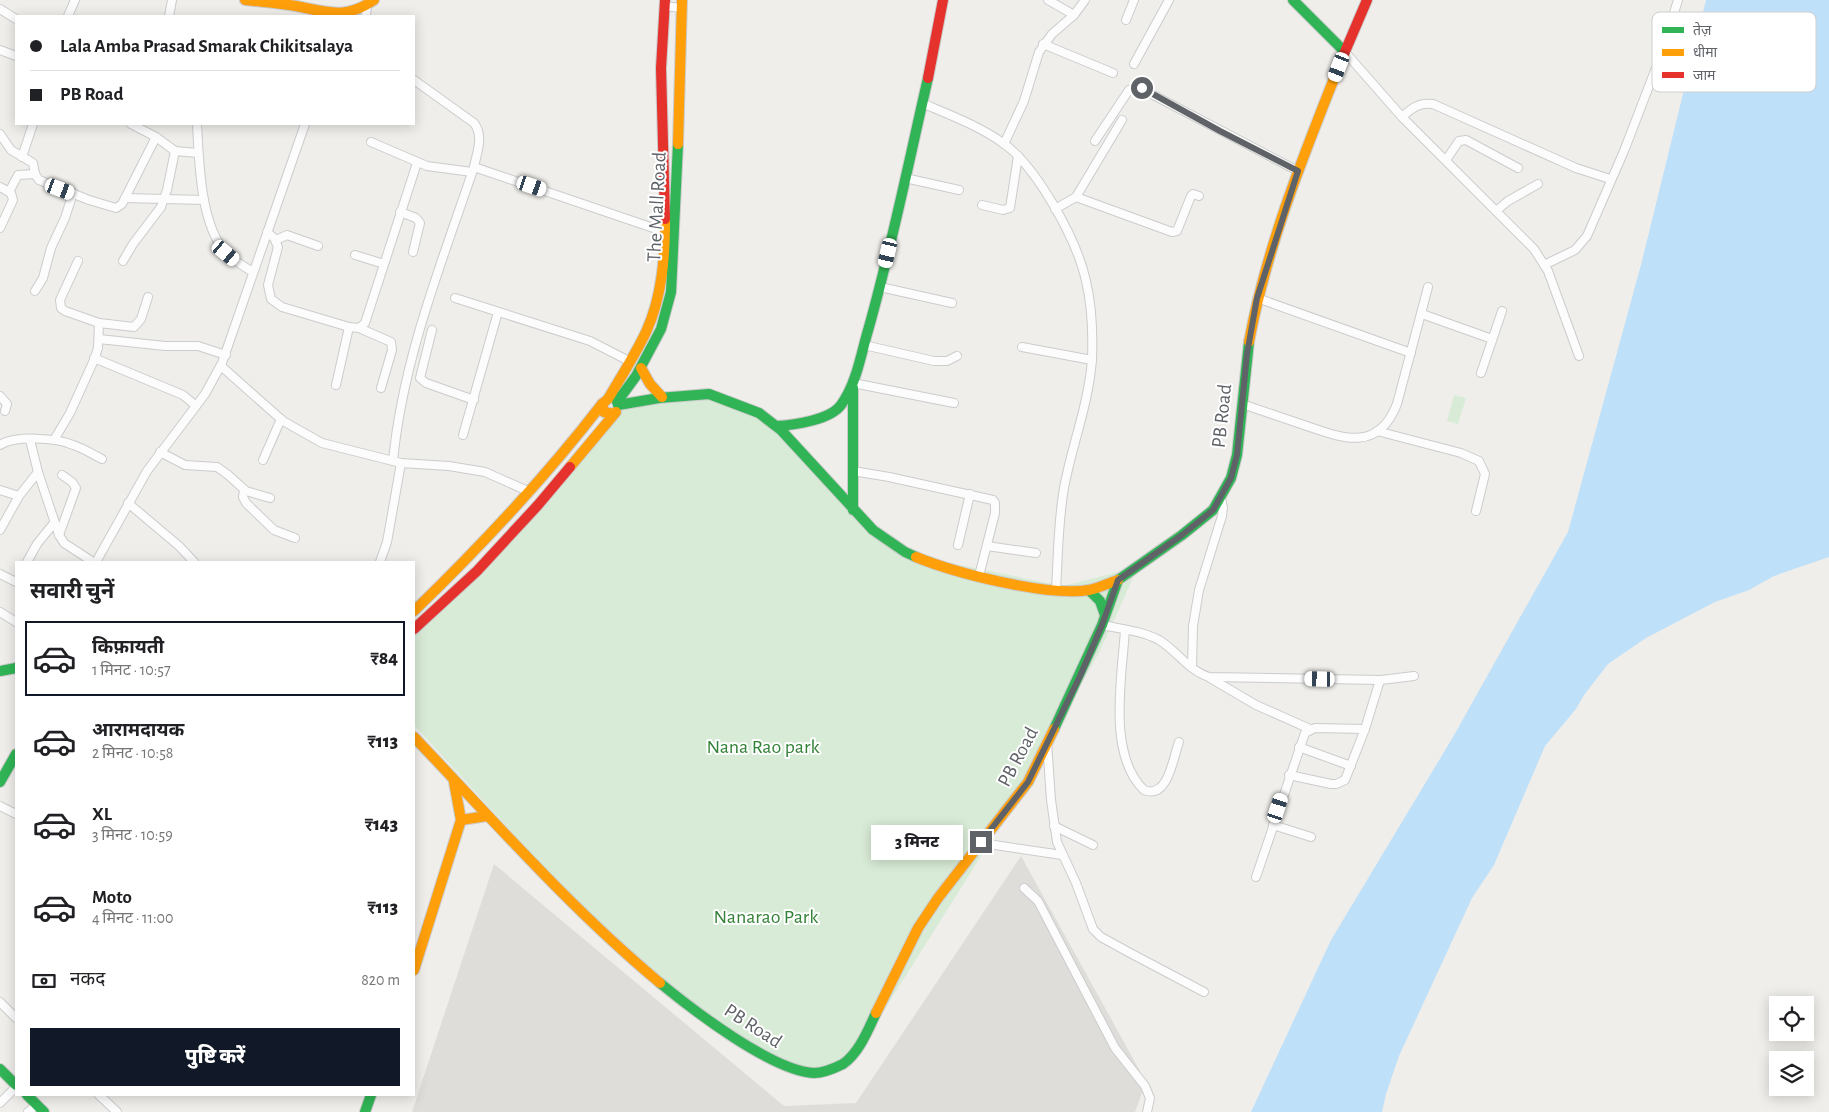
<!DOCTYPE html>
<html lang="hi">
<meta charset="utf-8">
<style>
:root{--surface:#fff;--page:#f6f6f6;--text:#202124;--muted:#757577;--line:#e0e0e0;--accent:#111827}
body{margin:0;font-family:"Alegreya Sans","Noto Sans Devanagari",sans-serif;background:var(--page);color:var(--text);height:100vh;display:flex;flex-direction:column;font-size:19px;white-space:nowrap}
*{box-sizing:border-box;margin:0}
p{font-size:16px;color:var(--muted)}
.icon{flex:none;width:28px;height:28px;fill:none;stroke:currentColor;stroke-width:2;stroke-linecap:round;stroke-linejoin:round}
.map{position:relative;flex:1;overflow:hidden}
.details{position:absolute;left:15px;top:561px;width:400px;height:535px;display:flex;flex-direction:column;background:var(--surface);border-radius:0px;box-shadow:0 2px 12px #0003}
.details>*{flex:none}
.guide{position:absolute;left:15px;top:15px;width:400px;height:110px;border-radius:0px;box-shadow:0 2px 12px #0003;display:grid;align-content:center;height:110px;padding:0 15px;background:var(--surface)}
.fabs{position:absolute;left:1769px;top:996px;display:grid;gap:10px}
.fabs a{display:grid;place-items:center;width:45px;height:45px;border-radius:0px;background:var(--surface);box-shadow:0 2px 12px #0003;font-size:25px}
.end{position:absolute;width:22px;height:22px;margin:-11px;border:6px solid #5f6368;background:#fff;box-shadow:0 0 0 2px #fff}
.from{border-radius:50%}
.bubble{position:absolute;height:35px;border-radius:0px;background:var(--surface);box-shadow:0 2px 12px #0003;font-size:16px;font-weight:800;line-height:35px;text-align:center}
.car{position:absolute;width:15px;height:30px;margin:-15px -8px;border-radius:6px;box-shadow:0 0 4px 1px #0007;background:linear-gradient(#fff 24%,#345 0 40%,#fff 0 76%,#345 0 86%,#fff 0)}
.guide b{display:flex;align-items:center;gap:18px;height:48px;font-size:19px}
.guide b+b{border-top:1px solid var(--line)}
.guide i{width:12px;height:12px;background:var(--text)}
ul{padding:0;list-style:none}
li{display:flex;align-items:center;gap:15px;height:75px;margin:0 10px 8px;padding:0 5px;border:2px solid transparent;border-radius:0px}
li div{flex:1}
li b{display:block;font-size:19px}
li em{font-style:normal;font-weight:800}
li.selected{border-color:var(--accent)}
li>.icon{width:45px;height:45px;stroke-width:1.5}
h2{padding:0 15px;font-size:22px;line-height:60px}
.pay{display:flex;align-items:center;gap:12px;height:55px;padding:0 15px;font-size:19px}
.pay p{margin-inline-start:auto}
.action{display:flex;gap:10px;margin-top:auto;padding:10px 15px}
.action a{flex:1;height:58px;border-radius:0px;background:var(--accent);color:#fff;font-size:20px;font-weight:800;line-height:58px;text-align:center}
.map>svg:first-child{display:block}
.industrial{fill:#dfddda}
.green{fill:#d8ebd6}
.water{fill:#bfe0f9}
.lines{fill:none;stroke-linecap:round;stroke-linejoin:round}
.street-casing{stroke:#cbcccc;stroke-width:10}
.fast-casing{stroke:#cacacb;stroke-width:12}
.slow-casing{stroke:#cacacb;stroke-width:12}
.jam-casing{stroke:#cacacb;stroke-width:12}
.street{stroke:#fdfcfc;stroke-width:8}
.fast{stroke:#30b455;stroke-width:10}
.slow{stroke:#ff9f0a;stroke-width:10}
.jam{stroke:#e5322d;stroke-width:10}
.route{stroke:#5f6368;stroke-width:6}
.labels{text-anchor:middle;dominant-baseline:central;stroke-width:4;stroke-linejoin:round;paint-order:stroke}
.street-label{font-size:20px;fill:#5f6368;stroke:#fff}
.park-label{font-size:20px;fill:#348238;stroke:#fff}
.key{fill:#fff;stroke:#cfd0d2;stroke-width:1}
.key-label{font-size:14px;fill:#5f6368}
</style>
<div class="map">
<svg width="1829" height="1112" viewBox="0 0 1829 1112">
<rect width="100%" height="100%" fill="#efeeea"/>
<polygon class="industrial" points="1021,856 1146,1082 1135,1112 412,1112 494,864 784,1106 856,1103"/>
<g class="green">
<polygon points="1454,395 1466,398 1458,424 1447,421"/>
<polygon points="718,397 763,416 853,511 921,557 1063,586 1138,567 1100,651 1010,810 856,1055 809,1076 729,1038 621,951 414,725 414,634 619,409 663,398"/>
</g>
<polygon class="water" points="1706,0 1829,0 1829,557 1774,576 1749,590 1715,602 1646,638 1608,664 1584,695 1576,709 1545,746 1494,865 1472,898 1399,1056 1386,1094 1382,1112 1251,1112 1331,940 1453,737 1568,532 1642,261"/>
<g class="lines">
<defs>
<g id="street">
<polyline points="1048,0 1074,15 1085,0"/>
<polyline points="664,6 681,8"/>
<polyline points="0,9 16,19"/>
<polyline points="68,16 75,0"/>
<polyline points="169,16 172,0"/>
<polyline points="366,16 367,5"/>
<polyline points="1126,20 1134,0"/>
<polyline points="1043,44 1113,73"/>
<polyline points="0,50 16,56"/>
<polyline points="1345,52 1402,117 1534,249 1548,271 1579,356"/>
<polyline points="1134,64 1169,0"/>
<path d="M 922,103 C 950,115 979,126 1003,143 C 1037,167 1077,240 1086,281 C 1092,306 1093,333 1092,359 C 1089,403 1072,445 1064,488 C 1058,522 1058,557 1056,590"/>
<path d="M 1402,117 C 1412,108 1419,102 1433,104 L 1576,168 L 1610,179"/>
<polyline points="131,124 156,137 175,151 198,153"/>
<path d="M 197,124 C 199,159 200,224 225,251 C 232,260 243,266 253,272"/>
<polyline points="0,134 11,150 33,163 35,174 39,180 89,200 116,208 122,204 156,137"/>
<polyline points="1095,141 1129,90 1138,87 1298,171"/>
<polyline points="371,142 427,166 472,172"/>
<polyline points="1004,144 1024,101 1039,52 1052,34 1074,15"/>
<polyline points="22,157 33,124"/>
<polyline points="1446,160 1459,141 1466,140 1518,168"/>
<polyline points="474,167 668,233"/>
<polyline points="905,178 959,190"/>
<polyline points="0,187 11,193 13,200 0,228"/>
<polyline points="9,192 18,175 35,174"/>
<polyline points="1076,197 1122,120"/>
<polyline points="125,198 204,200"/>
<polyline points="982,205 1003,210 1010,208 1018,156"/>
<polyline points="1055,209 1076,197 1172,232 1177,231 1191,196 1193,194 1199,196"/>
<polyline points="1496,211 1508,201 1538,184"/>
<polyline points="400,212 416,218 420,223 413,252"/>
<polyline points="267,232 274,238 278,247 268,285 271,299 282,307 349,327 359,328 365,323 417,163"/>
<polyline points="276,240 287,235 318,246"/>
<polyline points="355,255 384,264"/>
<polyline points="78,261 60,300 61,308 65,311 99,323 134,327 141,319 148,297"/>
<polyline points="123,261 133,244 161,207 167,190 175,151"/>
<polyline points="1544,265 1575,250 1587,236 1624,151 1661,55 1678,0"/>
<polyline points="880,287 952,303"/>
<polyline points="35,291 43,278 51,248 65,218 73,193"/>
<polyline points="455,298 590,341 629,361"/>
<polyline points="1257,298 1411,353"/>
<polyline points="1422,314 1492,339"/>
<polyline points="359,328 391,342 392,350 381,388"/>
<polyline points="432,330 420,378 426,383 474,400"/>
<polyline points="99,339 165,346 198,346 226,355"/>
<polyline points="864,345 934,361 947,361 957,356"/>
<polyline points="1022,347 1092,360"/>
<polyline points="94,358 183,395 196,406"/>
<polyline points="221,366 283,421 322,443 401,463 449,466 485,472 530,492"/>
<polyline points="1481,373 1502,311"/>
<polyline points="853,383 954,403"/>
<polyline points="336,385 349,327"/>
<polyline points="0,396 7,404 5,411"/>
<path d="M 1242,404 C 1263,411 1283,418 1304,425 C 1342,438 1378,453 1397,404 L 1428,287"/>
<polyline points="1377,431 1461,453 1479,461 1485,474 1476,511"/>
<polyline points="463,435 498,312"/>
<polyline points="30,440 38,472"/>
<polyline points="54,440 70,413 94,360 98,348 99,323"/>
<path d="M 0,445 C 15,435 57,438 73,445 C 83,448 92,454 102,459"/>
<polyline points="160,452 185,465 217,467 227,474 246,491 270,498"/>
<polyline points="263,460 281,419"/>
<path d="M 393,461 C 403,358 441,265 474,167 C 477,152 484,136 474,123 L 414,80"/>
<polyline points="853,471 889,477 993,500 995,503 995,513 979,576"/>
<polyline points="0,490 19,496"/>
<polyline points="244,490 243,497 246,503 274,530 295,538"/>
<polyline points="128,503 179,546 194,562"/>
<polyline points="0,530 19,496 38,472 59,535 64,543 93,562"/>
<polyline points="59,535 76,488 72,482 62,475"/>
<polyline points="958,545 970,494"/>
<polyline points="987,546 1036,553"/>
<polyline points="27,562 37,544 54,523"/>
<polyline points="96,562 147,471 205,394 222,363 305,124"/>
<polyline points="380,562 387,542 401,463"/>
<polyline points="0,574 16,582"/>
<polyline points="0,612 16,622"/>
<path d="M 1102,625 C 1121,629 1142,631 1159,640 C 1176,650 1189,671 1209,677 L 1381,680 L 1414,676"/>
<path d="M 1125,630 C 1122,676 1107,755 1144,790 C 1168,800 1173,758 1179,742"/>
<polyline points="1192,667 1193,626 1199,590 1222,516 1223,508 1221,498"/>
<polyline points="1210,678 1256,705 1310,729"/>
<polyline points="1047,742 1051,800 1057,842 1076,883 1093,929 1101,937 1132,954 1204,992"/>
<polyline points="1299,747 1351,766"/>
<polyline points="1289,775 1331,784 1336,784 1345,780 1365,729 1380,680"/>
<polyline points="0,806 16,814"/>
<polyline points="1273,825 1311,837"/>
<polyline points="1054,826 1093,845"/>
<polyline points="981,843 1062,855"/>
<polyline points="1256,877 1305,733 1315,728 1365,729"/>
<polyline points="1024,888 1038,901 1115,1048 1145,1086 1150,1098 1147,1112"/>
<polyline points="0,1002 16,1018"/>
<polyline points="99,1095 117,1112"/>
<polyline points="0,1103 16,1087"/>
<polyline points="28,1112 37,1105"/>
</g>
<g id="fast">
<polyline points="1293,0 1345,52"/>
<polyline points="853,388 853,510"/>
<polyline points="617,402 636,376 661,329 671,292 678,144"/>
<polyline points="618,405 659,398 709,394 759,413 781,430 873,530 905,552 916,557"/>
<path d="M 777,426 C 794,425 830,420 841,405 C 857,383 861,353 869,327 C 892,245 909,161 928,78"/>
<polyline points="1089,590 1100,601 1105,615"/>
<polyline points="0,671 16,668"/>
<polyline points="1054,729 1102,625 1118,580 1182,535 1213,510 1231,478 1237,455 1249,342"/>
<polyline points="0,782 16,754"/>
<path d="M 660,983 C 693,1010 772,1071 814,1073 C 822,1073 835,1068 843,1064 C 859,1053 868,1030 876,1013"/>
<polyline points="0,1069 16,1085"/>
<polyline points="27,1095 44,1112"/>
<polyline points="365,1112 371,1095"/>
</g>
<g id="slow">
<path d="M 245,0 C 262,2 279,3 296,6 C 327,12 345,20 374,0"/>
<polyline points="678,144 682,0"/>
<path d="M 1249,342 C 1267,244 1305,152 1341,61"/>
<polyline points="641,368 650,384 662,397"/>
<path d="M 614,414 L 604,412 L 602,404 L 608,399 C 621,377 635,355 646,332 C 662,297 665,258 665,219"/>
<polyline points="570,467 616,412"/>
<path d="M 916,557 C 955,573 1048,597 1089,590 C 1099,588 1109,583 1118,580"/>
<path d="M 414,611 C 481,546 545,478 602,404"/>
<path d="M 414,737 C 494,821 571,909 660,983"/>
<polyline points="461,820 487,816"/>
<polyline points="414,970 461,820 454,782"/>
<polyline points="876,1013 918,928 938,898 1028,782 1054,729"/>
</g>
<g id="jam">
<polyline points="1341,61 1367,0"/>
<polyline points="928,78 943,0"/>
<polyline points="665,219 661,68 665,0"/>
<polyline points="414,629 477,571 538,505 570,467"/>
</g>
</defs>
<use href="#street" class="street-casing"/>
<use href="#fast" class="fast-casing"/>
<use href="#slow" class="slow-casing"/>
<use href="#jam" class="jam-casing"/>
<use href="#street" class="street"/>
<use href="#fast" class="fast"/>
<use href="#slow" class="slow"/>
<use href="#jam" class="jam"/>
</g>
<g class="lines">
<polyline class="route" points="981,842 1028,782 1080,676 1102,625 1118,580 1182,535 1213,510 1231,478 1237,455 1247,354 1257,298 1298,171 1220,131 1142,88"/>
</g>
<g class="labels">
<g class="street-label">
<text transform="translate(657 207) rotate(-87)">The Mall Road</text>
<text transform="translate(1222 416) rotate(-84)">PB Road</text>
<text transform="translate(1018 757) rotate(-62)">PB Road</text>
<text transform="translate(753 1026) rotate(33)">PB Road</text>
</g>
<g class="park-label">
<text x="763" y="747">Nana Rao park</text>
<text x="766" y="917">Nanarao Park</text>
</g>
</g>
<rect x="1652" y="12" width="164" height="80" rx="8" class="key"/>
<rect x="1662" y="27" width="22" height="6" fill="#30b455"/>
<rect x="1662" y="49" width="22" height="7" fill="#ff9f0a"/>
<rect x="1662" y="72" width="22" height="6" fill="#e5322d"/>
<g class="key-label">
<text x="1693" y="35">तेज़</text>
<text x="1693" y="57">धीमा</text>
<text x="1693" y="80">जाम</text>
</g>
</svg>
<div class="fabs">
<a><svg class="icon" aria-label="locate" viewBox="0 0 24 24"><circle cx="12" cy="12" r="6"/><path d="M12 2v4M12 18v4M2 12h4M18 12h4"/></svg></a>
<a><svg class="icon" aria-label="layers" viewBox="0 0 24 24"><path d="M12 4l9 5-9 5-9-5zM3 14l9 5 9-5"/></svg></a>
</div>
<i class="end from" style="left:1142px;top:88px"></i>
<i class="end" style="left:981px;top:842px"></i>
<div class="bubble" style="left:871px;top:825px;width:92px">3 मिनट</div>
<i class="car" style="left:1339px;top:67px;rotate:201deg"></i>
<i class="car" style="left:532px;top:186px;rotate:109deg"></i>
<i class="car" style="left:60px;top:189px;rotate:111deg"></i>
<i class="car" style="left:226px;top:253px;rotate:130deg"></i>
<i class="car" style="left:888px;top:253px;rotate:193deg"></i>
<i class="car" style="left:1320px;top:679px;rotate:271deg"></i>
<i class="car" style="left:1278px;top:808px;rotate:18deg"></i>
<div class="guide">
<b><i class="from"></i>Lala Amba Prasad Smarak Chikitsalaya</b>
<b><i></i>PB Road</b>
</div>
<section class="details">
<h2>सवारी चुनें</h2>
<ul>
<li class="selected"><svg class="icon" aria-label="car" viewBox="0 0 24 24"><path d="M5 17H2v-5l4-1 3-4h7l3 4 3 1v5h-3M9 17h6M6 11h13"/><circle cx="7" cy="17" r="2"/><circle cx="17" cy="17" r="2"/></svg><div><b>किफ़ायती</b><p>1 मिनट · 10:57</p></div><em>₹84</em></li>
<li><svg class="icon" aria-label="car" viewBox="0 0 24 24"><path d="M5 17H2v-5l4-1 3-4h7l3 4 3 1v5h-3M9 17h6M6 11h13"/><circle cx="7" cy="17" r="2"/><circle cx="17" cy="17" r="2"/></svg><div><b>आरामदायक</b><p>2 मिनट · 10:58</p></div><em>₹113</em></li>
<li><svg class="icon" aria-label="car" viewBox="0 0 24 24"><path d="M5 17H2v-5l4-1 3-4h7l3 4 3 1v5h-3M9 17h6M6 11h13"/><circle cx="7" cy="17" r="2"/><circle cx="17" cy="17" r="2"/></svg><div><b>XL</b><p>3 मिनट · 10:59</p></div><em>₹143</em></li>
<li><svg class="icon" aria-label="car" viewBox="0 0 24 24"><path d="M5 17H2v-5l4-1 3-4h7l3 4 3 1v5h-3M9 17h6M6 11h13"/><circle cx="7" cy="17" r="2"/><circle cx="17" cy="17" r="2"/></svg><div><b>Moto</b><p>4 मिनट · 11:00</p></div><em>₹113</em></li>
</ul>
<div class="pay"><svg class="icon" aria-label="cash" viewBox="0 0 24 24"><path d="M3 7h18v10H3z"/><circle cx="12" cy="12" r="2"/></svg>नकद<p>820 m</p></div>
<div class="action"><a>पुष्टि करें</a></div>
</section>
</div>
